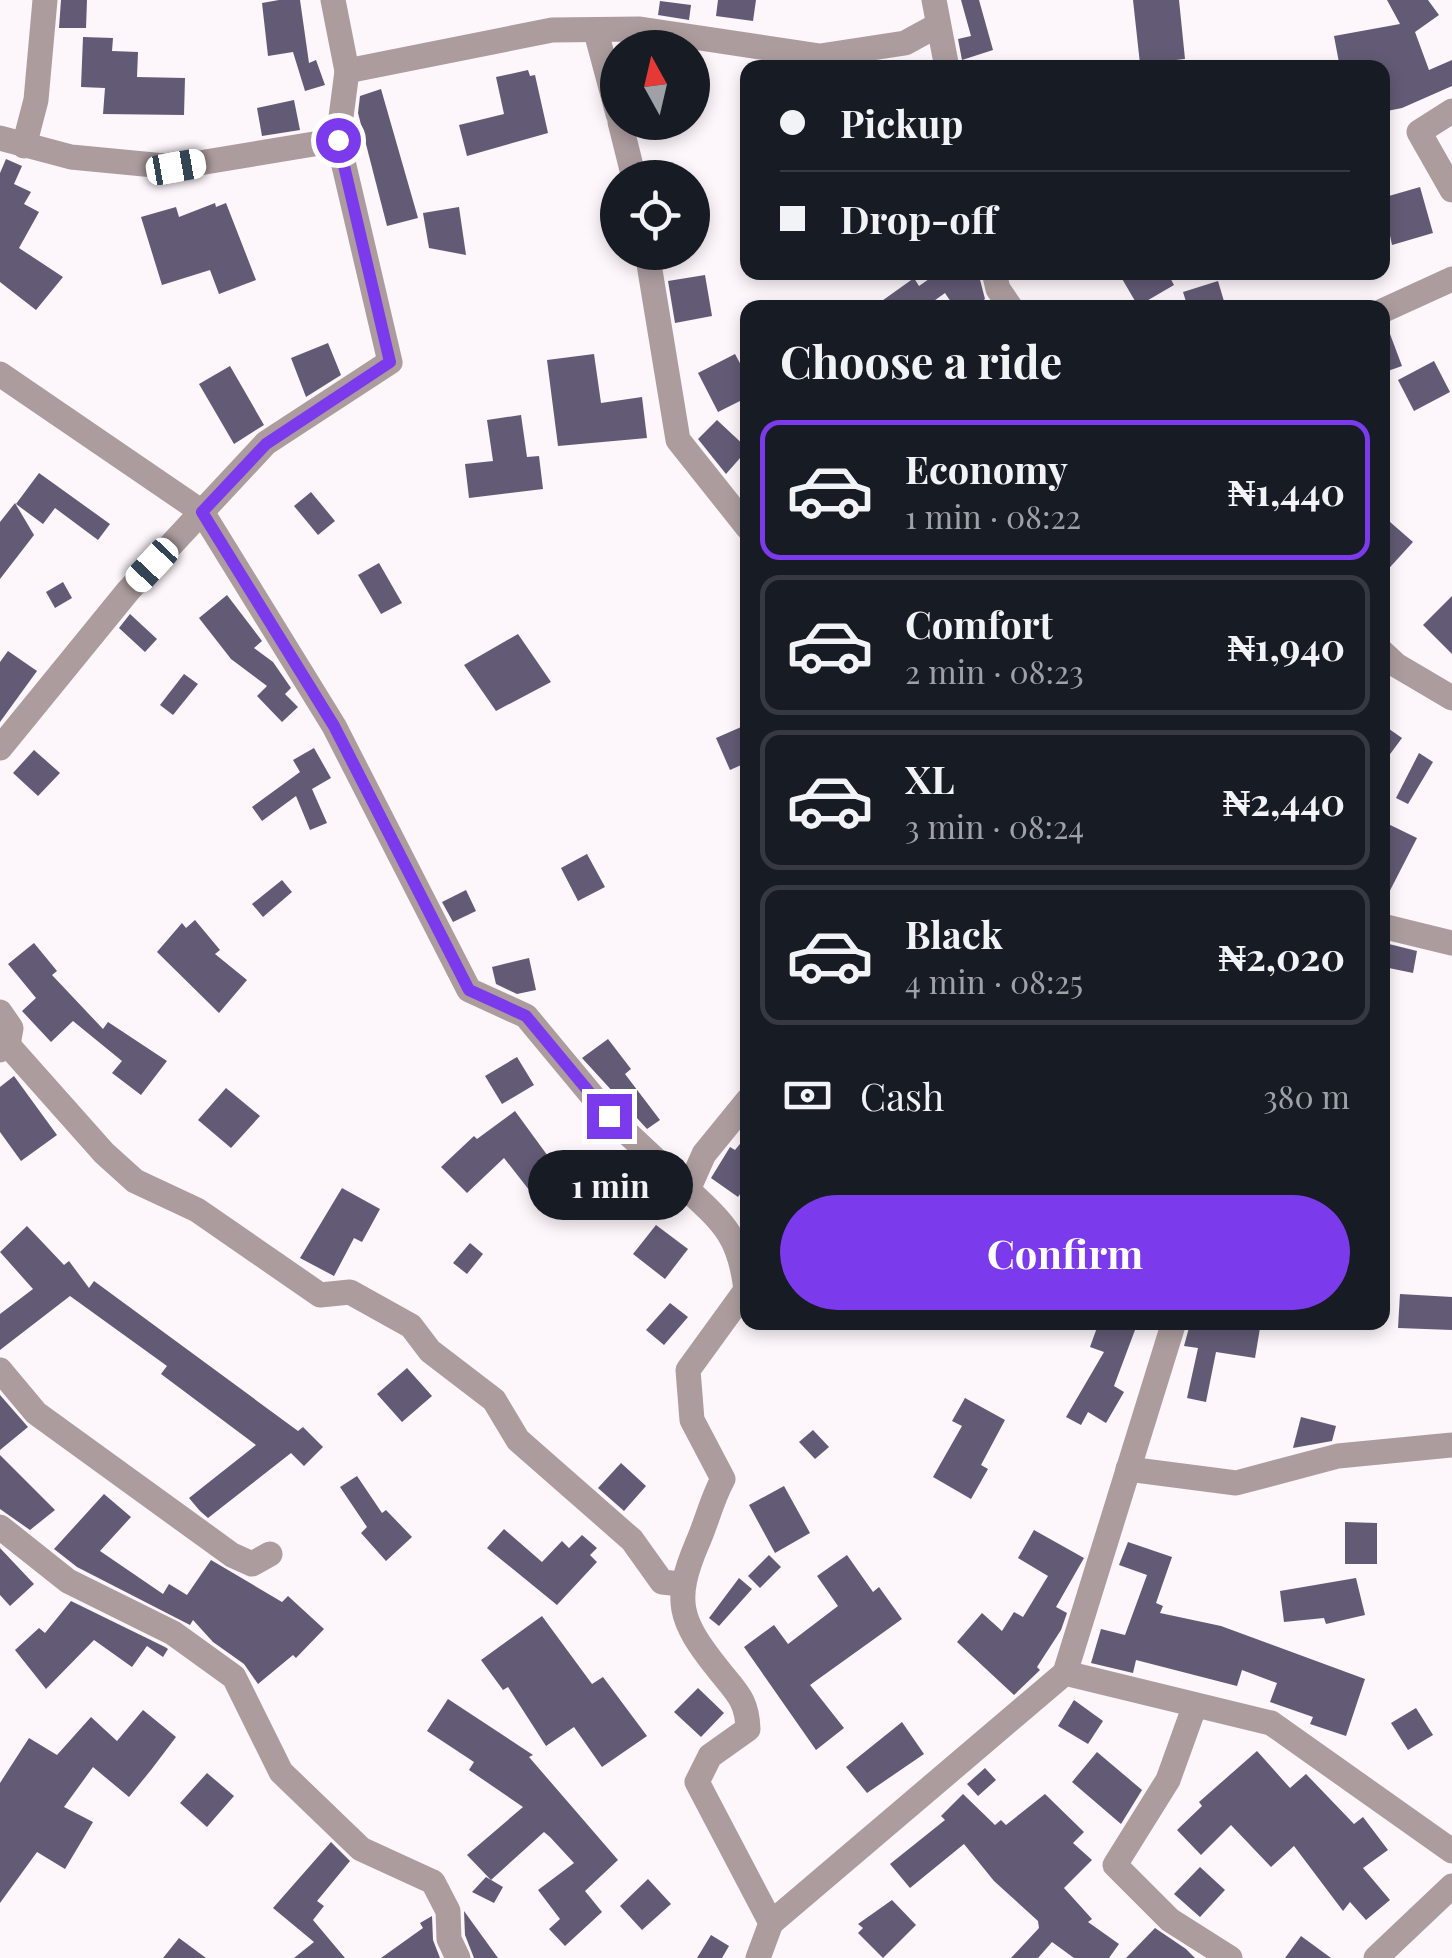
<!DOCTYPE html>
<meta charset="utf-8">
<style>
:root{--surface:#171b24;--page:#242831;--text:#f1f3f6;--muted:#9ea1a6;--line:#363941;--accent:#7c3aed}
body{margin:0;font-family:"Playfair Display",serif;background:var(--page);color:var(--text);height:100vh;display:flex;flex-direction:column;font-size:38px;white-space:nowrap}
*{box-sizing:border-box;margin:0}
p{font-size:32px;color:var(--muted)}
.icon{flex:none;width:55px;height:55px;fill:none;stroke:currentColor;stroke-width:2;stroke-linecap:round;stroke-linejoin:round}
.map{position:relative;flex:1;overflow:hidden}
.drawer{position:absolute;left:740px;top:300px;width:650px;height:1030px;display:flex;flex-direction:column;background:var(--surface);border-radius:20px;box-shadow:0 5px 15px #0003}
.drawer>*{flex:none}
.banner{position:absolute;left:740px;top:60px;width:650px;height:220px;border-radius:20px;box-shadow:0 5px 15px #0003;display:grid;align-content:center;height:220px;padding:0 40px;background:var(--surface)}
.needle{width:65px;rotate:352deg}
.buttons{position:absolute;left:600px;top:30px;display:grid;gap:20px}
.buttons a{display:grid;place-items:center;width:110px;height:110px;border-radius:50%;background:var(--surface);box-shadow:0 5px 15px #0003;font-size:50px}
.end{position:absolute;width:45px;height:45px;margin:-22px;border:12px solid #7c3aed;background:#fff;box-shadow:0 0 0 5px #fff}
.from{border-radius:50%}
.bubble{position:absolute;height:70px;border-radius:35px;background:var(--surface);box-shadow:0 5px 15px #0003;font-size:32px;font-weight:700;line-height:70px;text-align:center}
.car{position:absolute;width:30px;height:60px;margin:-30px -15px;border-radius:12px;box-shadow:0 0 8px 2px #0007;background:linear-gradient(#fff 24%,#345 0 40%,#fff 0 76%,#345 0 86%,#fff 0)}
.banner b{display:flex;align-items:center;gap:35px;height:95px;font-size:38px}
.banner b+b{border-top:2px solid var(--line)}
.banner i{width:25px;height:25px;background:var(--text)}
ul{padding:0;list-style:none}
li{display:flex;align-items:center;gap:30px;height:140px;margin:0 20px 15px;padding:0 20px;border:5px solid var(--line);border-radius:20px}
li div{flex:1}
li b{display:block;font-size:38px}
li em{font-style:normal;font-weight:700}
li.selected{border-color:var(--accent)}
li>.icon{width:90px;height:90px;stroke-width:1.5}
h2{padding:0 40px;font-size:45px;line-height:120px}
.pay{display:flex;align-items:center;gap:25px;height:110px;padding:0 40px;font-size:38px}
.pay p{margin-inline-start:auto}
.primary-button{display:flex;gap:20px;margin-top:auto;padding:20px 40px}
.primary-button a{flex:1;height:115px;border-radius:60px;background:var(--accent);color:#fff;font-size:40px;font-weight:700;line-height:115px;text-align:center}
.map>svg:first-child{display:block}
.building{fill:#635a75}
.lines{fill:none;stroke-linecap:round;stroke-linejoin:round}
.minor{stroke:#ac9c9e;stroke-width:25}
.route{stroke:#7c3aed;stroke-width:12}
</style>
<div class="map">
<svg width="1452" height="1958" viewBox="0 0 1452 1958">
<rect width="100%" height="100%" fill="#fdf6fb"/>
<g class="building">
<polygon points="61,0 87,0 86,28 59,28"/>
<polygon points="279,0 300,0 309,63 316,60 325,85 305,91 293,52 268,56 262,3"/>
<polygon points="718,0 756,0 753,21 716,16"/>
<polygon points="961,0 979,0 993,50 962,60 958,39 971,36"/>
<polygon points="1133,0 1179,0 1185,59 1140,64"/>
<polygon points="1387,0 1428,0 1439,15 1415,32 1429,70 1452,60 1452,86 1402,108 1382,112 1382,68 1340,68 1334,36 1400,24"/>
<polygon points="660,1 691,5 689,20 658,15"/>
<polygon points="83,37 113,38 112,51 138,52 137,77 185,78 184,115 103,114 105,88 81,87"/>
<polygon points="528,70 530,76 535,75 548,133 467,156 459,125 504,114 496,77"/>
<polygon points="381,89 418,218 387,226 358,113 360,96"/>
<polygon points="294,100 300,130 262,136 257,108"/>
<polygon points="6,159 22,166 14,184 31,192 24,204 39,212 19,248 63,277 36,310 0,282 0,173"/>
<polygon points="1420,187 1433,233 1392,245 1382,198"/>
<polygon points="215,203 216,207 226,203 256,280 219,294 210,270 162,285 141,217 176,207 179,217"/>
<polygon points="459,207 466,255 429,248 423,213"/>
<polygon points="939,272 978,272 985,299 973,308 955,308 945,293 924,308 872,308 914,278 919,286"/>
<polygon points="1118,272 1167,272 1174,285 1138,306"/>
<polygon points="705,275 712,316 675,323 668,281"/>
<polygon points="1218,281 1226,308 1188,308 1183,292"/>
<polygon points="1387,326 1402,366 1382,373 1382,327"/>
<polygon points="328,343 341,375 306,397 291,358"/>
<polygon points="594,354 601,403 642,397 647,438 558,446 547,360"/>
<polygon points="735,354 748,378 748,397 718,412 698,373"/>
<polygon points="1434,361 1450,392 1414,411 1398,380"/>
<polygon points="230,366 264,425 234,444 199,384"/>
<polygon points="521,415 527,457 539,456 543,489 469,498 465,464 493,461 487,420"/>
<polygon points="717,420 748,449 726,474 698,439"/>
<polygon points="39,473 110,524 98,540 55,508 43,524 16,504"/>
<polygon points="311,492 335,521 318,535 294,506"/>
<polygon points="15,503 34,535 0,579 0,522"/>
<polygon points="1382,515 1413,542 1382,576"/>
<polygon points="379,563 402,603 381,614 358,575"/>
<polygon points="63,582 72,598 55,608 46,592"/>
<polygon points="227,595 262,641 254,648 273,662 291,688 285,694 298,707 282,722 257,696 267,686 231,659 199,618"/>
<polygon points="1452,596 1452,654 1423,625"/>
<polygon points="130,614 157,639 145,652 119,628"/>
<polygon points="518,634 551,682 496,711 464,665"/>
<polygon points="8,651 37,671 0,722 0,662"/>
<polygon points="184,674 198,684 173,715 160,705"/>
<polygon points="748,724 748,762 730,770 716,738"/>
<polygon points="1382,724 1402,738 1382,765"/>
<polygon points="314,748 331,778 312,789 327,823 310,830 296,796 262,821 252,807 300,772 293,760"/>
<polygon points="34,750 60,773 38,796 13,773"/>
<polygon points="1419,753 1433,762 1408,804 1396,798"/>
<polygon points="1382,821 1417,838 1382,906"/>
<polygon points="587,854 605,887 578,901 561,868"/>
<polygon points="282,880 292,892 263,917 252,904"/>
<polygon points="466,890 476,911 453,922 442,902"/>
<polygon points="195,920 220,950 215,954 247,980 219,1013 157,952 182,923 186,928"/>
<polygon points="34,943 57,971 52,975 103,1029 108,1022 167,1061 141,1095 112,1073 122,1061 73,1021 51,1042 22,1011 36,998 8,964"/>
<polygon points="1389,944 1417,951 1413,973 1384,967"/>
<polygon points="529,958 536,990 517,994 496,984 492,967"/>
<polygon points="608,1039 631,1069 625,1074 660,1120 647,1129 582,1058"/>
<polygon points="517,1057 534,1085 502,1104 485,1076"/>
<polygon points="14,1076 57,1135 21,1161 0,1132 0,1087"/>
<polygon points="226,1088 260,1116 231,1148 198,1120"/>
<polygon points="515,1111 561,1174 533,1195 504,1158 467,1193 441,1167 474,1136 477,1139"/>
<polygon points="748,1134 748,1183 738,1197 711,1178 730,1147 735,1150"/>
<polygon points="342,1188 380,1209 362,1242 354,1238 334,1276 300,1258"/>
<polygon points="656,1225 688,1249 665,1279 633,1254"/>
<polygon points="27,1226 64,1265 69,1261 89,1288 94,1281 298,1431 303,1427 323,1447 304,1466 291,1453 208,1518 200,1511 189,1498 256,1445 161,1374 167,1366 70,1296 0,1350 0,1314 33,1289 0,1252"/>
<polygon points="470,1243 483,1254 467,1274 453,1263"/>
<polygon points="1400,1294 1452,1297 1452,1330 1398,1328"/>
<polygon points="670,1303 688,1317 664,1345 646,1330"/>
<polygon points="1099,1322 1138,1322 1114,1386 1124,1392 1106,1423 1088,1412 1081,1425 1066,1417 1104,1352 1090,1347"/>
<polygon points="1245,1322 1261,1322 1255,1358 1216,1352 1206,1402 1187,1398 1198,1348 1184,1346 1190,1324 1243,1329"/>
<polygon points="407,1368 432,1396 402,1422 377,1394"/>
<polygon points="0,1395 28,1427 0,1450"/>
<polygon points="965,1398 1005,1420 981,1465 988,1469 971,1499 933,1477 962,1426 952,1421"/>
<polygon points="1301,1417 1336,1426 1332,1441 1293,1448"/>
<polygon points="813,1430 829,1447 815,1459 799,1442"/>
<polygon points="0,1455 55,1510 30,1530 0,1509"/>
<polygon points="621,1463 646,1486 624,1511 598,1488"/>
<polygon points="357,1476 382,1513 386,1510 412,1537 386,1561 361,1533 367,1527 340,1487"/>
<polygon points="784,1486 810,1533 775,1553 749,1505"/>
<polygon points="104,1494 131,1517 100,1551 163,1594 169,1584 187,1595 211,1560 282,1602 288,1596 324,1629 296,1658 293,1655 258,1684 244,1664 213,1642 193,1620 190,1625 77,1567 54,1549"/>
<polygon points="1345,1522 1377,1523 1377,1564 1345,1564"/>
<polygon points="504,1529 542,1562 562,1541 569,1548 582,1535 597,1548 590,1555 597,1562 557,1605 487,1548"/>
<polygon points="1034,1530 1084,1558 1056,1607 1067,1613 1061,1630 1037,1667 1040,1670 1014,1695 957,1642 982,1613 1002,1631 1014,1612 1023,1617 1048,1576 1018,1558"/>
<polygon points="1128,1542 1172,1557 1156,1603 1163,1606 1160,1613 1221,1626 1365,1679 1346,1736 1310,1724 1313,1717 1270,1702 1277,1683 1242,1670 1237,1686 1136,1660 1133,1673 1091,1663 1101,1629 1125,1635 1147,1575 1119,1565"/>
<polygon points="0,1548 34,1584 10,1606 0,1595"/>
<polygon points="769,1555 781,1567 760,1588 748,1576"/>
<polygon points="847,1555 873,1592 879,1587 902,1619 810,1685 844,1728 816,1750 744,1647 774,1625 788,1644 838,1606 817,1576"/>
<polygon points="739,1578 752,1589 719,1626 709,1618"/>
<polygon points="1356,1578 1365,1615 1326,1624 1324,1618 1284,1622 1280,1591"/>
<polygon points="71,1601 165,1647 168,1649 163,1657 147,1646 132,1667 94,1640 46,1689 15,1650 39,1628 45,1633"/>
<polygon points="542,1616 592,1684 603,1677 647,1736 602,1767 574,1727 546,1746 508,1687 503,1690 481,1660"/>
<polygon points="698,1688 724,1713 701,1737 674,1712"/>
<polygon points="448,1699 533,1755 529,1757 618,1860 585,1891 602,1912 565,1946 549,1929 560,1919 538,1890 574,1863 550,1837 544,1832 491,1880 467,1855 523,1807 469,1770 474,1762 427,1731"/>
<polygon points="1074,1700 1103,1721 1088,1744 1058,1726"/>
<polygon points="1416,1708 1433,1735 1408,1750 1391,1723"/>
<polygon points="143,1710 176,1737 151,1770 129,1797 93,1767 64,1807 93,1822 65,1869 37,1852 0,1903 0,1783 29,1738 57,1755 91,1717 117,1741"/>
<polygon points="902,1722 924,1754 867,1793 846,1767"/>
<polygon points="1257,1751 1290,1788 1306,1774 1354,1824 1363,1817 1388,1850 1363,1868 1390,1900 1366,1920 1350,1902 1343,1911 1294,1846 1271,1867 1231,1825 1201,1855 1177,1830 1202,1806 1199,1802"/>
<polygon points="1097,1752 1142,1790 1121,1824 1072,1782"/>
<polygon points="985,1768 996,1780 978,1796 967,1784"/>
<polygon points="207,1773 234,1796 207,1827 180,1803"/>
<polygon points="963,1794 995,1825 1001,1820 1006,1825 1045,1794 1084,1832 1073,1843 1092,1860 1064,1888 1092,1919 1088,1922 1119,1944 1109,1958 1074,1958 1052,1942 1038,1958 1011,1958 1039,1928 1038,1921 994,1881 964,1844 910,1888 890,1864 945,1820 941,1816"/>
<polygon points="331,1842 350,1861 317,1901 324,1906 313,1920 345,1958 294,1958 314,1942 273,1908"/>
<polygon points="1200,1867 1225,1890 1200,1917 1174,1894"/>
<polygon points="486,1877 503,1887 494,1903 472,1892"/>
<polygon points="648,1879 671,1904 642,1930 620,1906"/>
<polygon points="892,1900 916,1925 883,1958 858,1933 863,1928 858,1924"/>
<polygon points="464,1911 498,1958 474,1958 465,1935"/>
<polygon points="432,1916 433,1940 440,1958 381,1958 423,1928 420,1923"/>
<polygon points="1155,1928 1186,1949 1195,1958 1126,1958"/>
<polygon points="711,1935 729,1946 722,1958 697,1958"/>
<polygon points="1301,1936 1331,1958 1285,1958"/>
<polygon points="179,1938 206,1958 163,1958"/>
</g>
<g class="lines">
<g class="minor">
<polyline points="934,0 947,68"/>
<polyline points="596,32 618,114"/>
<polyline points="347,71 552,30 640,29 820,56 905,43 938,25"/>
<polyline points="1452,111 1419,132 1452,190"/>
<polyline points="620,122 634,178"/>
<polyline points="0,138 71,157 175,167 338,140"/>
<polyline points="24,146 36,100 45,0"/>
<polyline points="647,252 678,440 748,528"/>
<polyline points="994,272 998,289 1011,308"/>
<polyline points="1382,311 1452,279"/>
<polyline points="0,374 202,512 334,726 469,990 526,1016 609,1116 688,1190"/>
<polyline points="1382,652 1396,665 1452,698"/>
<polyline points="0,748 128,591 266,443 390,362 338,140 347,71 333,0"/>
<polyline points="1382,926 1452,943"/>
<polyline points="0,1012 11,1028 8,1045 0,1050"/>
<polyline points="8,1045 104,1153 135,1181 197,1210 320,1295 350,1292 411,1326 430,1351 494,1400 518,1440 632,1540 662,1582 681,1584"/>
<path d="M 748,1100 L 704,1154 L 688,1190 C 725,1224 740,1238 746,1290 L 688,1370 L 692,1420 L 723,1479 C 711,1501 707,1522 697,1544 C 673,1601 679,1620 718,1669 C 736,1692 747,1699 748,1729 L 710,1756 L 697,1782 L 771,1923 L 758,1958"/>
<polyline points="0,1370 36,1413 232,1555 252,1564 270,1554"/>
<polyline points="1128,1469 1236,1483 1338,1456 1452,1445"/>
<polyline points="0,1527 68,1581 173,1633 234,1677 281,1772 361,1849 433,1882 448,1911 449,1939 458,1958"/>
<polyline points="1065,1673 1174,1322"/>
<polyline points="1195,1705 1168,1780 1115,1865 1170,1920 1230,1958"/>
<polyline points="771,1923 1065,1673 1271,1723 1452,1851"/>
<polyline points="1376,1958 1452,1886"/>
</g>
</g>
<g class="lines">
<polyline class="route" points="338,140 390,362 266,444 202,512 334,726 469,990 526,1016 609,1116"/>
</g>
</svg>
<div class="buttons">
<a><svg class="needle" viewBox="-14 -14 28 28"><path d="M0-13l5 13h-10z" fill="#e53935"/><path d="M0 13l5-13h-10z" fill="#9ea1a6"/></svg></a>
<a><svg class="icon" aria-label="locate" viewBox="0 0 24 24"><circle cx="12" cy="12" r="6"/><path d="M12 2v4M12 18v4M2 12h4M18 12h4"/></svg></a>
</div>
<i class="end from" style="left:338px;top:140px"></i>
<i class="end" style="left:609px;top:1116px"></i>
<div class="bubble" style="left:528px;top:1150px;width:165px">1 min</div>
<i class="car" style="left:176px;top:167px;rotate:80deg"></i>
<i class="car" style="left:152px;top:565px;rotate:223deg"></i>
<div class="banner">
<b><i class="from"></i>Pickup</b>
<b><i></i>Drop-off</b>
</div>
<section class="drawer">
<h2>Choose a ride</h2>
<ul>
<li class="selected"><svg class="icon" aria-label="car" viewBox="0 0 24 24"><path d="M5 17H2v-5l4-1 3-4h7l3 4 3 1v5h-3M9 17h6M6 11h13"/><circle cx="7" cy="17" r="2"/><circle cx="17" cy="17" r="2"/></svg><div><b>Economy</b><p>1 min · 08:22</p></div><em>₦1,440</em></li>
<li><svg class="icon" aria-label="car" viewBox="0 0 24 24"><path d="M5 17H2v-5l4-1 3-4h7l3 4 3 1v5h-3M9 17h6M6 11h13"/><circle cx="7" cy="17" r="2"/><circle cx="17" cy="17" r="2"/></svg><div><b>Comfort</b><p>2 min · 08:23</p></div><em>₦1,940</em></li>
<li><svg class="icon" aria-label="car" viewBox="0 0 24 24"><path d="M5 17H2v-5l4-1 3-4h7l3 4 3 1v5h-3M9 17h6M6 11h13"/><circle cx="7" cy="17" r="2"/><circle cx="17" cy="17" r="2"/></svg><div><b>XL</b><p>3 min · 08:24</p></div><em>₦2,440</em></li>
<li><svg class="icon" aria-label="car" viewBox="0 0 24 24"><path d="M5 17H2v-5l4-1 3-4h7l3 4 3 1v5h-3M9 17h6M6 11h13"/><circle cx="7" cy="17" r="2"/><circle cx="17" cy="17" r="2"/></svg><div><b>Black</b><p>4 min · 08:25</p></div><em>₦2,020</em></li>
</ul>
<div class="pay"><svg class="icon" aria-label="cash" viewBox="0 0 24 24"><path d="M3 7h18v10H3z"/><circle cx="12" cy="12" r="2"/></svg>Cash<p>380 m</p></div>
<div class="primary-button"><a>Confirm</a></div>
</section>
</div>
